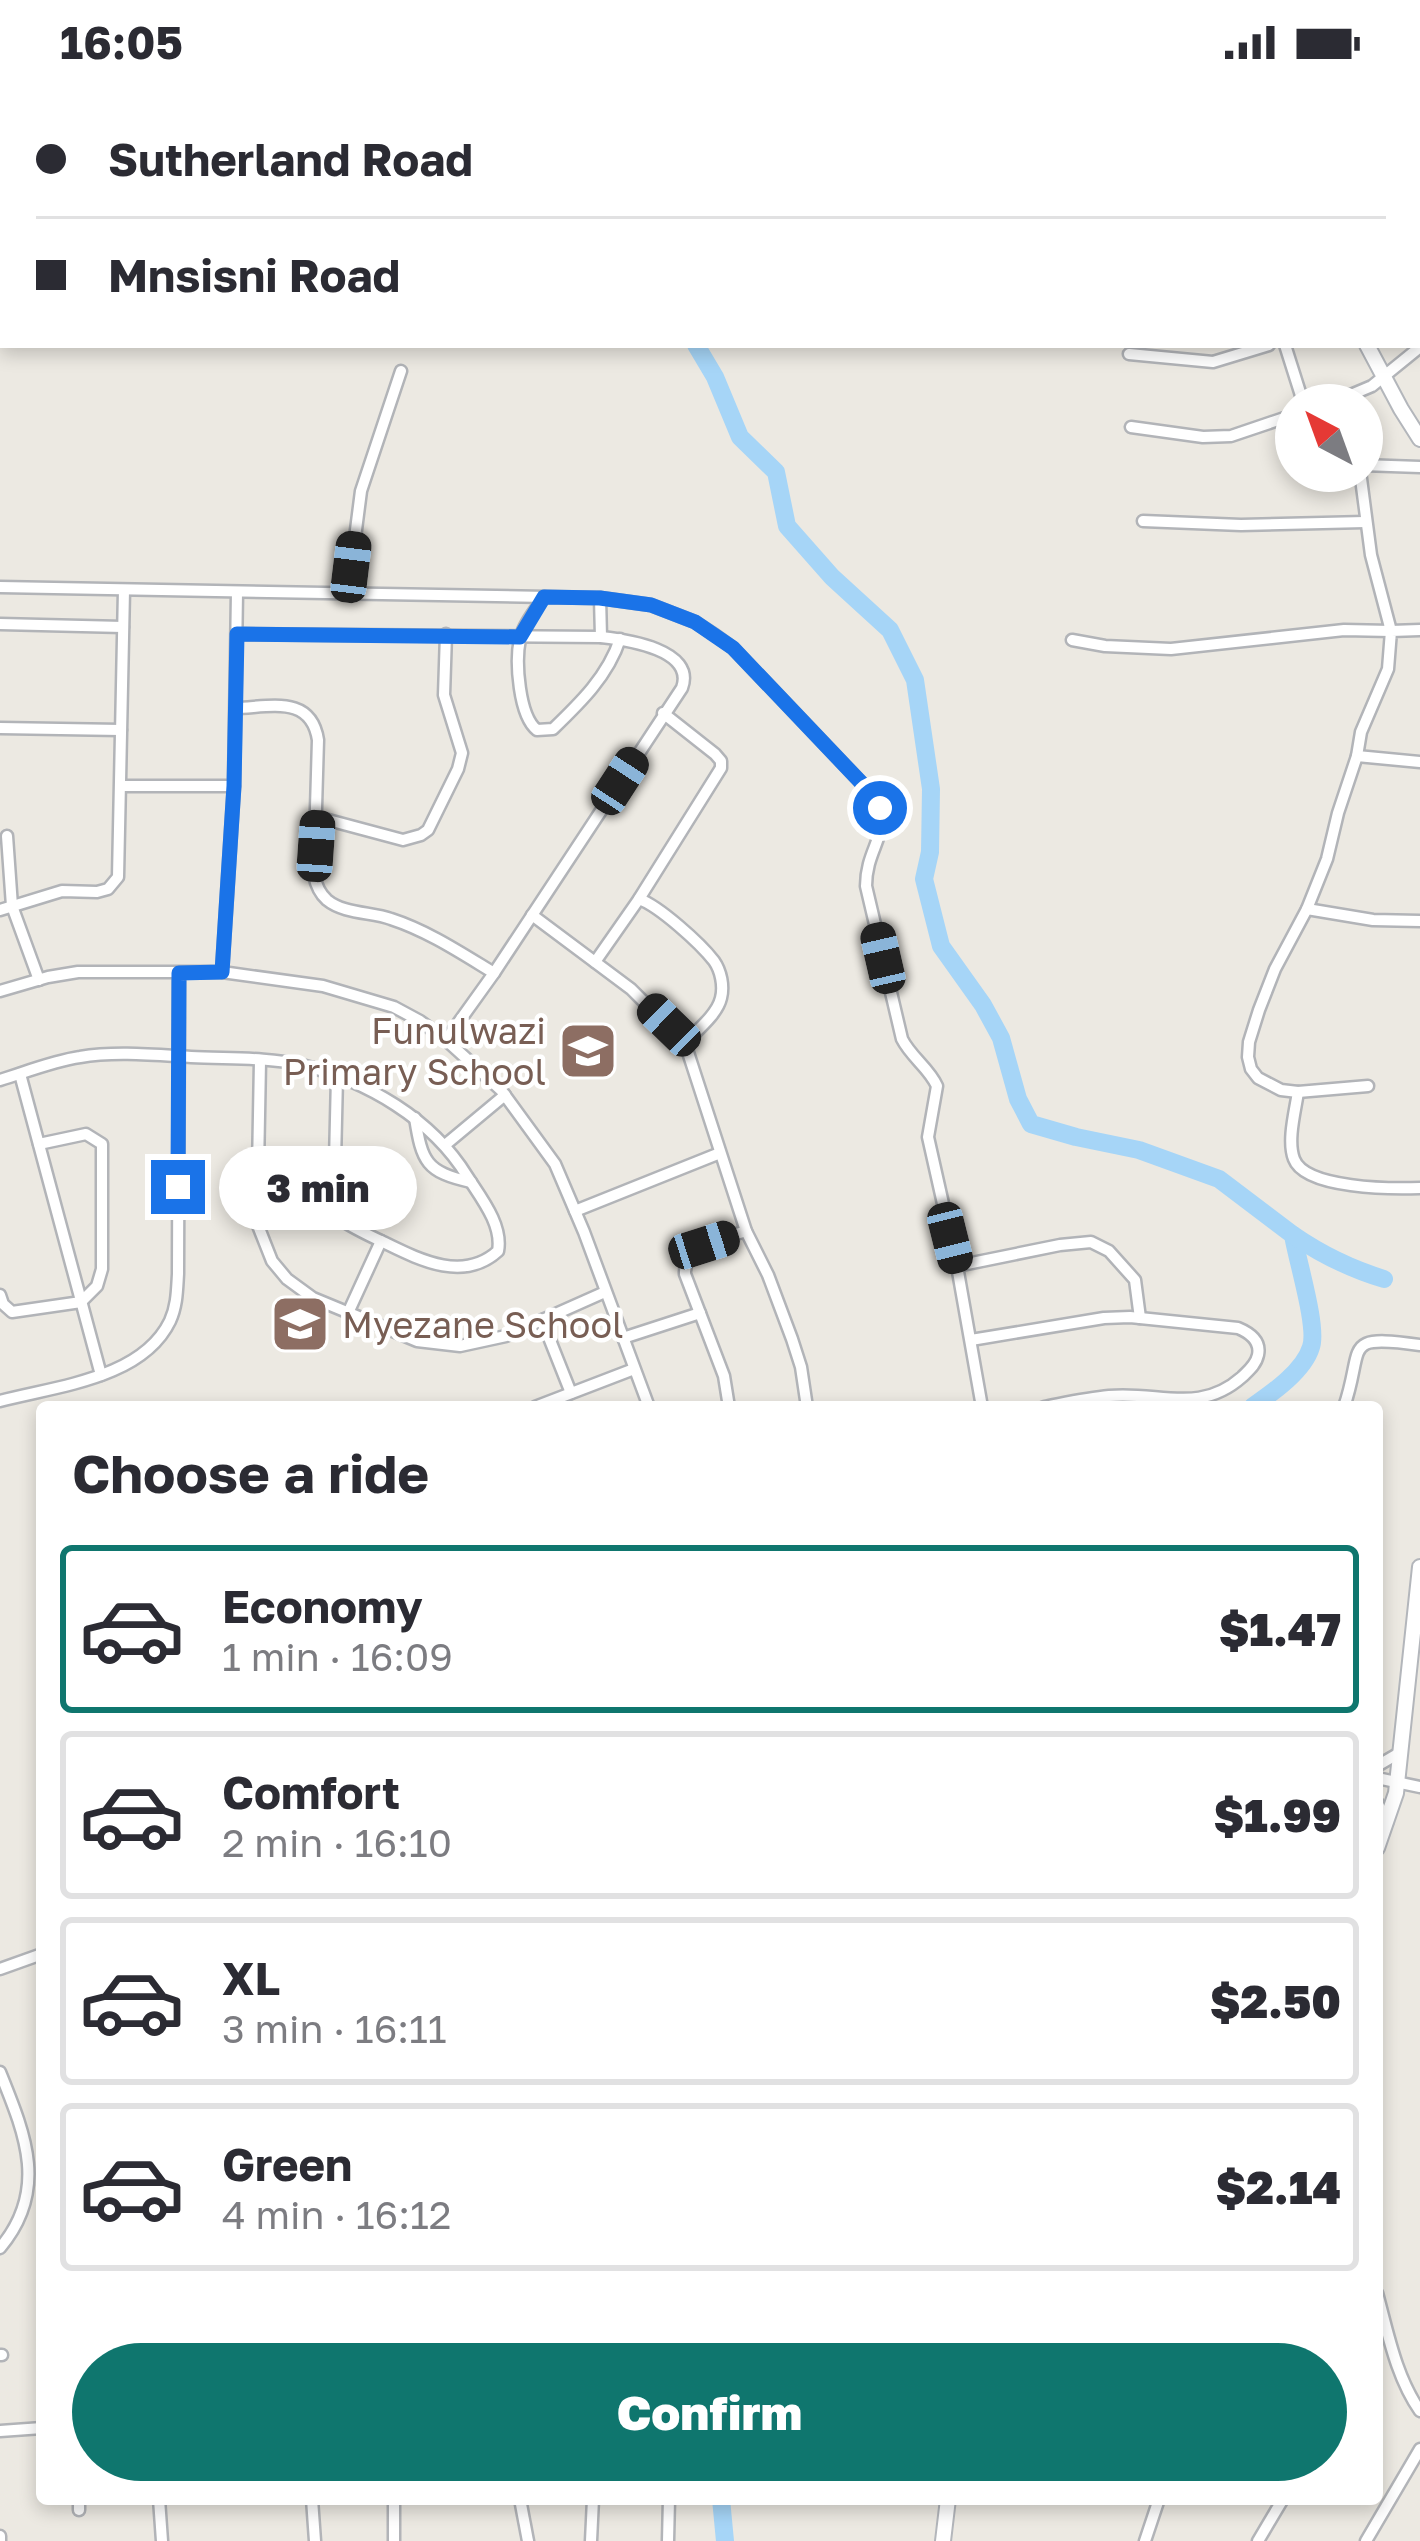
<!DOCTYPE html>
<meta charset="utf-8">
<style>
:root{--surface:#fff;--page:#f7f7f7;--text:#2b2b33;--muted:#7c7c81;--line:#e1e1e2;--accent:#0f766e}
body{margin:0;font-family:"Golos Text",sans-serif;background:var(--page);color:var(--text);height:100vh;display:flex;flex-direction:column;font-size:45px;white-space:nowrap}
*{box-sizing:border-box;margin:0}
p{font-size:39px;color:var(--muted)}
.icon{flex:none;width:66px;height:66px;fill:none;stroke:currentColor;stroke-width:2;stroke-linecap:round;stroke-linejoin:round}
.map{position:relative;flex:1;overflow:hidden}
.drawer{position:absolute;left:36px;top:1317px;width:1347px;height:1104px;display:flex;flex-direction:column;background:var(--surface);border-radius:12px;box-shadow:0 6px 18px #0003}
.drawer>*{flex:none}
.guide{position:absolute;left:0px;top:0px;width:1422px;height:264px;box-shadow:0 6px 18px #0003;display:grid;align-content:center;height:264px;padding:0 36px;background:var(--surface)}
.needle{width:78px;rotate:319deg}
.fabs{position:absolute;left:1275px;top:300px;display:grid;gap:24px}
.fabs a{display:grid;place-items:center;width:108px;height:108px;border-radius:50%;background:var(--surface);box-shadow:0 6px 18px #0003;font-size:60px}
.end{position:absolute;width:54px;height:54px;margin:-27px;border:15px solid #1a73e8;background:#fff;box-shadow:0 0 0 6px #fff}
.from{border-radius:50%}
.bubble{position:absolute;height:84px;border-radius:42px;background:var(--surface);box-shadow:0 6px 18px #0003;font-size:39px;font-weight:800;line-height:84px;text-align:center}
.car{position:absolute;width:36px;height:72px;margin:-36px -18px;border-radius:15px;box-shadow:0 0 9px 3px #0007;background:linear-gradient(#222 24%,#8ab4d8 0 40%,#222 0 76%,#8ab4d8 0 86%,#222 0)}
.guide b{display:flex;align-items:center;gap:42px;height:114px;font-size:45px}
.guide b+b{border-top:3px solid var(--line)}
.guide i{width:30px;height:30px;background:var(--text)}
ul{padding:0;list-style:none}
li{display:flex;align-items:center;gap:36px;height:168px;margin:0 24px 18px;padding:0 12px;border:6px solid var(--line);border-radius:12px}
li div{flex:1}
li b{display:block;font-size:45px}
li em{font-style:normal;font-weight:800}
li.current{border-color:var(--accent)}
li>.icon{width:108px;height:108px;stroke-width:1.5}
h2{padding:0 36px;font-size:54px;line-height:144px}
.action{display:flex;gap:24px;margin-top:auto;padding:24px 36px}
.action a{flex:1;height:138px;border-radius:72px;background:var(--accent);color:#fff;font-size:48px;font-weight:800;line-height:138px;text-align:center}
.status{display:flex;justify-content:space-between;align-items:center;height:84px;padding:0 60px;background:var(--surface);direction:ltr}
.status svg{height:33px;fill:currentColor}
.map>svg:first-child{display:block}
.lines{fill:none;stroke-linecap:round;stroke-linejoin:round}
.river{stroke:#a6d5f7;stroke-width:18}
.street-casing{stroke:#b2b4b8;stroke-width:15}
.secondary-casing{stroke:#b3b6bb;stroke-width:18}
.street{stroke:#fff;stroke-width:10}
.secondary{stroke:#fff;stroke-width:14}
.route{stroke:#1a73e8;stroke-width:15}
.labels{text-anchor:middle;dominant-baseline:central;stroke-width:9;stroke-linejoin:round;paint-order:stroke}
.education-label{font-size:36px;fill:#785e54;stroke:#fff;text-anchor:end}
</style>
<div class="status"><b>16:05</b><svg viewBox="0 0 49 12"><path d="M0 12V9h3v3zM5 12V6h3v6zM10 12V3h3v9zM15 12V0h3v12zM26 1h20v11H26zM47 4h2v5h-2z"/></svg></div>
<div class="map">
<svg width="1420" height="2457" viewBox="0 0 1420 2457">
<rect width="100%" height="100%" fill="#ece9e2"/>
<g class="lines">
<g class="river">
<polyline points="510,0 510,3"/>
<path d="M 696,261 L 715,293 L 740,353 L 776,388 L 787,442 L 832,493 L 890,546 L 915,596 L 931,705 L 930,768 L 924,795 L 941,862 L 983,921 L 1001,954 L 1018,1015 L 1031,1040 L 1076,1053 L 1139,1066 L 1219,1095 L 1293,1151 C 1297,1176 1318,1243 1311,1263 C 1304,1287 1272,1309 1252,1323"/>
<path d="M 1293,1151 C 1322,1171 1351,1185 1384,1195"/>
<polyline points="721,2415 725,2457"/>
</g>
<defs>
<g id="street">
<polyline points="1285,261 1304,321"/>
<polyline points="1129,270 1213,278 1269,261"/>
<polyline points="1327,321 1372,302 1420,263"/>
<polyline points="1281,336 1296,369"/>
<polyline points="1131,343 1203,353 1231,352 1296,330"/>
<polyline points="1362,381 1420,383"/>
<polyline points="1143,437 1241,441 1365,438"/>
<path d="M 0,503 L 600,514 L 651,521 L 695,538 L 715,551 L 733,564 L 872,710 C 896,748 866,760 866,802 L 902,955 C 911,973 929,984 937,1002 L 928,1053 L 957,1182 L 982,1323"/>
<polyline points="348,508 361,407 401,287"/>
<path d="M 544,513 C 536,525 523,541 520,555 C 515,578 519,632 537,646 L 553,645 C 580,619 608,592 620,555"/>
<polyline points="600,514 601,553"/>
<polyline points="0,540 123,543"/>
<path d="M 237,550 L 601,553 C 628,556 696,566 682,604 L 494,889 L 446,956"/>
<polyline points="1072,556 1105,562 1171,565 1344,546 1391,547 1371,471 1360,387"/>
<path d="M 236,624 C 271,623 311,611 318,656 L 314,791 C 316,801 319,809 327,816 C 344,830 372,828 391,835 C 428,847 461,869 494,889"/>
<polyline points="0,644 121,646"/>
<polyline points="1357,672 1420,678"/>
<polyline points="121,702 234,702"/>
<polyline points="317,733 403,756 421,751 428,746 458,685 462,669 444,611 446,550"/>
<polyline points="7,752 12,822 39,896"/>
<path d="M 639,815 C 659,822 700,859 714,877 C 721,887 724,902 721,914 C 717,931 696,947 685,959"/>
<polyline points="1307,825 1373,836 1420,837"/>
<polyline points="0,826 62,807 97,808 108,805 118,793 124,506"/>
<polyline points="532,831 631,905 685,959 746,1147 768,1191 792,1255 801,1283 807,1323"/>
<polyline points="595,878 639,815 721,684 721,677 715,670 663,629"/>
<polyline points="222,888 234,702 237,508"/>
<polyline points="0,907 48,893 78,888 222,888 323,902 394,923 420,937 446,956 501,1006 555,1080 584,1148 649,1323"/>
<polyline points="260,977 257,1139 272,1177 287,1195 313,1214 417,1257 460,1262 506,1252 605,1208"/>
<polyline points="20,990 101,1291"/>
<path d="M 0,996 C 26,988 53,977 80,973 C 115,967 156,971 191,973 C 227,975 267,973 302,981 C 367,997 432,1035 467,1092 C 481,1114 503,1141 498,1167 C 463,1199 418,1175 383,1158 C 368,1151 353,1144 340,1135 L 334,1119 L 337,993"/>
<polyline points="1368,1002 1298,1008 1281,1006 1258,994 1251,985 1248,973 1249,958 1259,926 1275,885 1307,825 1327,775 1338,729 1357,672 1361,648 1388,585 1391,547 1420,546"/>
<path d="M 1298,1008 C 1295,1028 1287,1057 1294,1075 C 1305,1105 1393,1105 1420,1104"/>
<path d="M 415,1034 C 422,1078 426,1088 471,1098"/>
<polyline points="39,1060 86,1050 102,1060 102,1185 97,1202 81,1218"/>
<polyline points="445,1061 505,1011"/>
<polyline points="575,1127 720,1069"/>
<polyline points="957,1182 1060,1161 1091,1158 1109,1167 1135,1196 1140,1234"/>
<polyline points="0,1211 3,1220 12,1228 81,1218"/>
<polyline points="348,1229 381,1157"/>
<polyline points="542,1236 571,1309"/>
<polyline points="623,1254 700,1229"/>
<path d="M 971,1256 L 1104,1234 L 1130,1233 L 1238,1244 C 1250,1249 1261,1257 1258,1271 C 1256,1281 1248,1287 1242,1293 C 1199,1331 1159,1307 1109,1312 C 1087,1314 1065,1319 1044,1323"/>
<path d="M 0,1317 C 56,1302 142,1295 170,1237 C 177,1222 177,1206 178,1190 L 179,889"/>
<polyline points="535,1323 634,1285"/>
<path d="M 729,1323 L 724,1292 L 685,1190 C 684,1159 722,1155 746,1147"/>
<path d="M 1344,1323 C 1365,1262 1340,1250 1420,1261"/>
<polyline points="1377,1682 1401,1668"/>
<polyline points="1377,1694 1420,1703"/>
<polyline points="1377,1718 1387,1739"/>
<polyline points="0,1885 42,1870"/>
<path d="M 0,1988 C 25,2050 49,2106 0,2164"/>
<path d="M 1377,2209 C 1388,2249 1396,2293 1420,2327"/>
<polyline points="0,2271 2,2271"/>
<polyline points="0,2347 42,2344"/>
<polyline points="79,2415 79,2426"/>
<polyline points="159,2415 162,2457"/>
<polyline points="312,2415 315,2457"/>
<polyline points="394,2415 394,2457"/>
<polyline points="520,2415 528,2457"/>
<polyline points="0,2452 0,2457"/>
<polyline points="591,2457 593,2415"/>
<polyline points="668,2457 669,2415"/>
<polyline points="1145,2457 1159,2415"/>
<polyline points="1258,2457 1283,2415"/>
<polyline points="1366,2457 1420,2365"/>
</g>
<g id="secondary">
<polyline points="698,0 705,3"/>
<polyline points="1274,0 1276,3"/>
<polyline points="1262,3 1262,0"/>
<polyline points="1374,3 1384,0"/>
<polyline points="1367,261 1401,325 1420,355"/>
<polyline points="1377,1764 1396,1709 1420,1483"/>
<polyline points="943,2457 948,2415"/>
</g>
</defs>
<use href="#street" class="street-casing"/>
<use href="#secondary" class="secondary-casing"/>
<use href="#street" class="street"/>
<use href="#secondary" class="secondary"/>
</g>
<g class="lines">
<polyline class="route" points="178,1103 179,889 222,888 234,702 237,550 520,553 544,513 600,514 651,521 695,538 733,564 872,710 880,724"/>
</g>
<defs>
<symbol id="school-square" viewBox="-11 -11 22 22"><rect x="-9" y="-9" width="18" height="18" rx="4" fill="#8d6e63" stroke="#fff"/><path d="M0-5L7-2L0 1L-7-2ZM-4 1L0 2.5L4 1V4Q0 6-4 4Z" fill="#fff"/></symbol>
</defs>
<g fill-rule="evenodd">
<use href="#school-square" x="555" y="934" width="66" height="66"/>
<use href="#school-square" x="267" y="1207" width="66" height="66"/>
</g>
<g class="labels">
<g class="education-label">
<text x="546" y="946">Funulwazi<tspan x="546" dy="41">Primary School</tspan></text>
<text x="342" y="1240" text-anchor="start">Myezane School</text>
</g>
</g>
</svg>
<div class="fabs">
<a><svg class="needle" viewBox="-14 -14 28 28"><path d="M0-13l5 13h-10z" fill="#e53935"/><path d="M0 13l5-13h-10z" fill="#7c7c81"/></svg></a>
</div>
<i class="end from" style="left:880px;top:724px"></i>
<i class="end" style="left:178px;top:1103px"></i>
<div class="bubble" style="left:219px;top:1062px;width:198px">3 min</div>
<i class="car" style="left:351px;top:483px;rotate:7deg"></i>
<i class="car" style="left:620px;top:697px;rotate:33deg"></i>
<i class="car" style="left:316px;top:762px;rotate:4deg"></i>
<i class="car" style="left:883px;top:874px;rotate:347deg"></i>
<i class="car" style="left:669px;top:941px;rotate:314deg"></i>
<i class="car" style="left:950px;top:1154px;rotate:166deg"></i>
<i class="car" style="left:704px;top:1161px;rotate:72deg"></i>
<div class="guide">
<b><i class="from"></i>Sutherland Road</b>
<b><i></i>Mnsisni Road</b>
</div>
<section class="drawer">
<h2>Choose a ride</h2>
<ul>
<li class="current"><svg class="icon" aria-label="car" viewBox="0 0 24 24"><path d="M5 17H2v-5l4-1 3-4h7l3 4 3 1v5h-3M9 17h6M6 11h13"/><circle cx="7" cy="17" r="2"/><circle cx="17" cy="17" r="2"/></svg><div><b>Economy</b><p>1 min · 16:09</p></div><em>$1.47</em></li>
<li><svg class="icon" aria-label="car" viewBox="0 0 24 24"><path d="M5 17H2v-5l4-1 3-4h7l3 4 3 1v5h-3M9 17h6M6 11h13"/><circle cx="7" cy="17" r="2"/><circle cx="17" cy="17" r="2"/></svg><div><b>Comfort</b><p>2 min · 16:10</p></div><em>$1.99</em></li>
<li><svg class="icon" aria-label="car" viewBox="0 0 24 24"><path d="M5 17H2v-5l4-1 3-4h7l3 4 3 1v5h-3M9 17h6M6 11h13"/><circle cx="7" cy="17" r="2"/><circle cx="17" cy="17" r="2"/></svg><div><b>XL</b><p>3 min · 16:11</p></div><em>$2.50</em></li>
<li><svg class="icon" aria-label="car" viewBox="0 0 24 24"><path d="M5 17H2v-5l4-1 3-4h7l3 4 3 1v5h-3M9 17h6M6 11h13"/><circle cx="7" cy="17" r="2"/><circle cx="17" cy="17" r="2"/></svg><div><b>Green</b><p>4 min · 16:12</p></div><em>$2.14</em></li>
</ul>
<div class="action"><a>Confirm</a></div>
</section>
</div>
